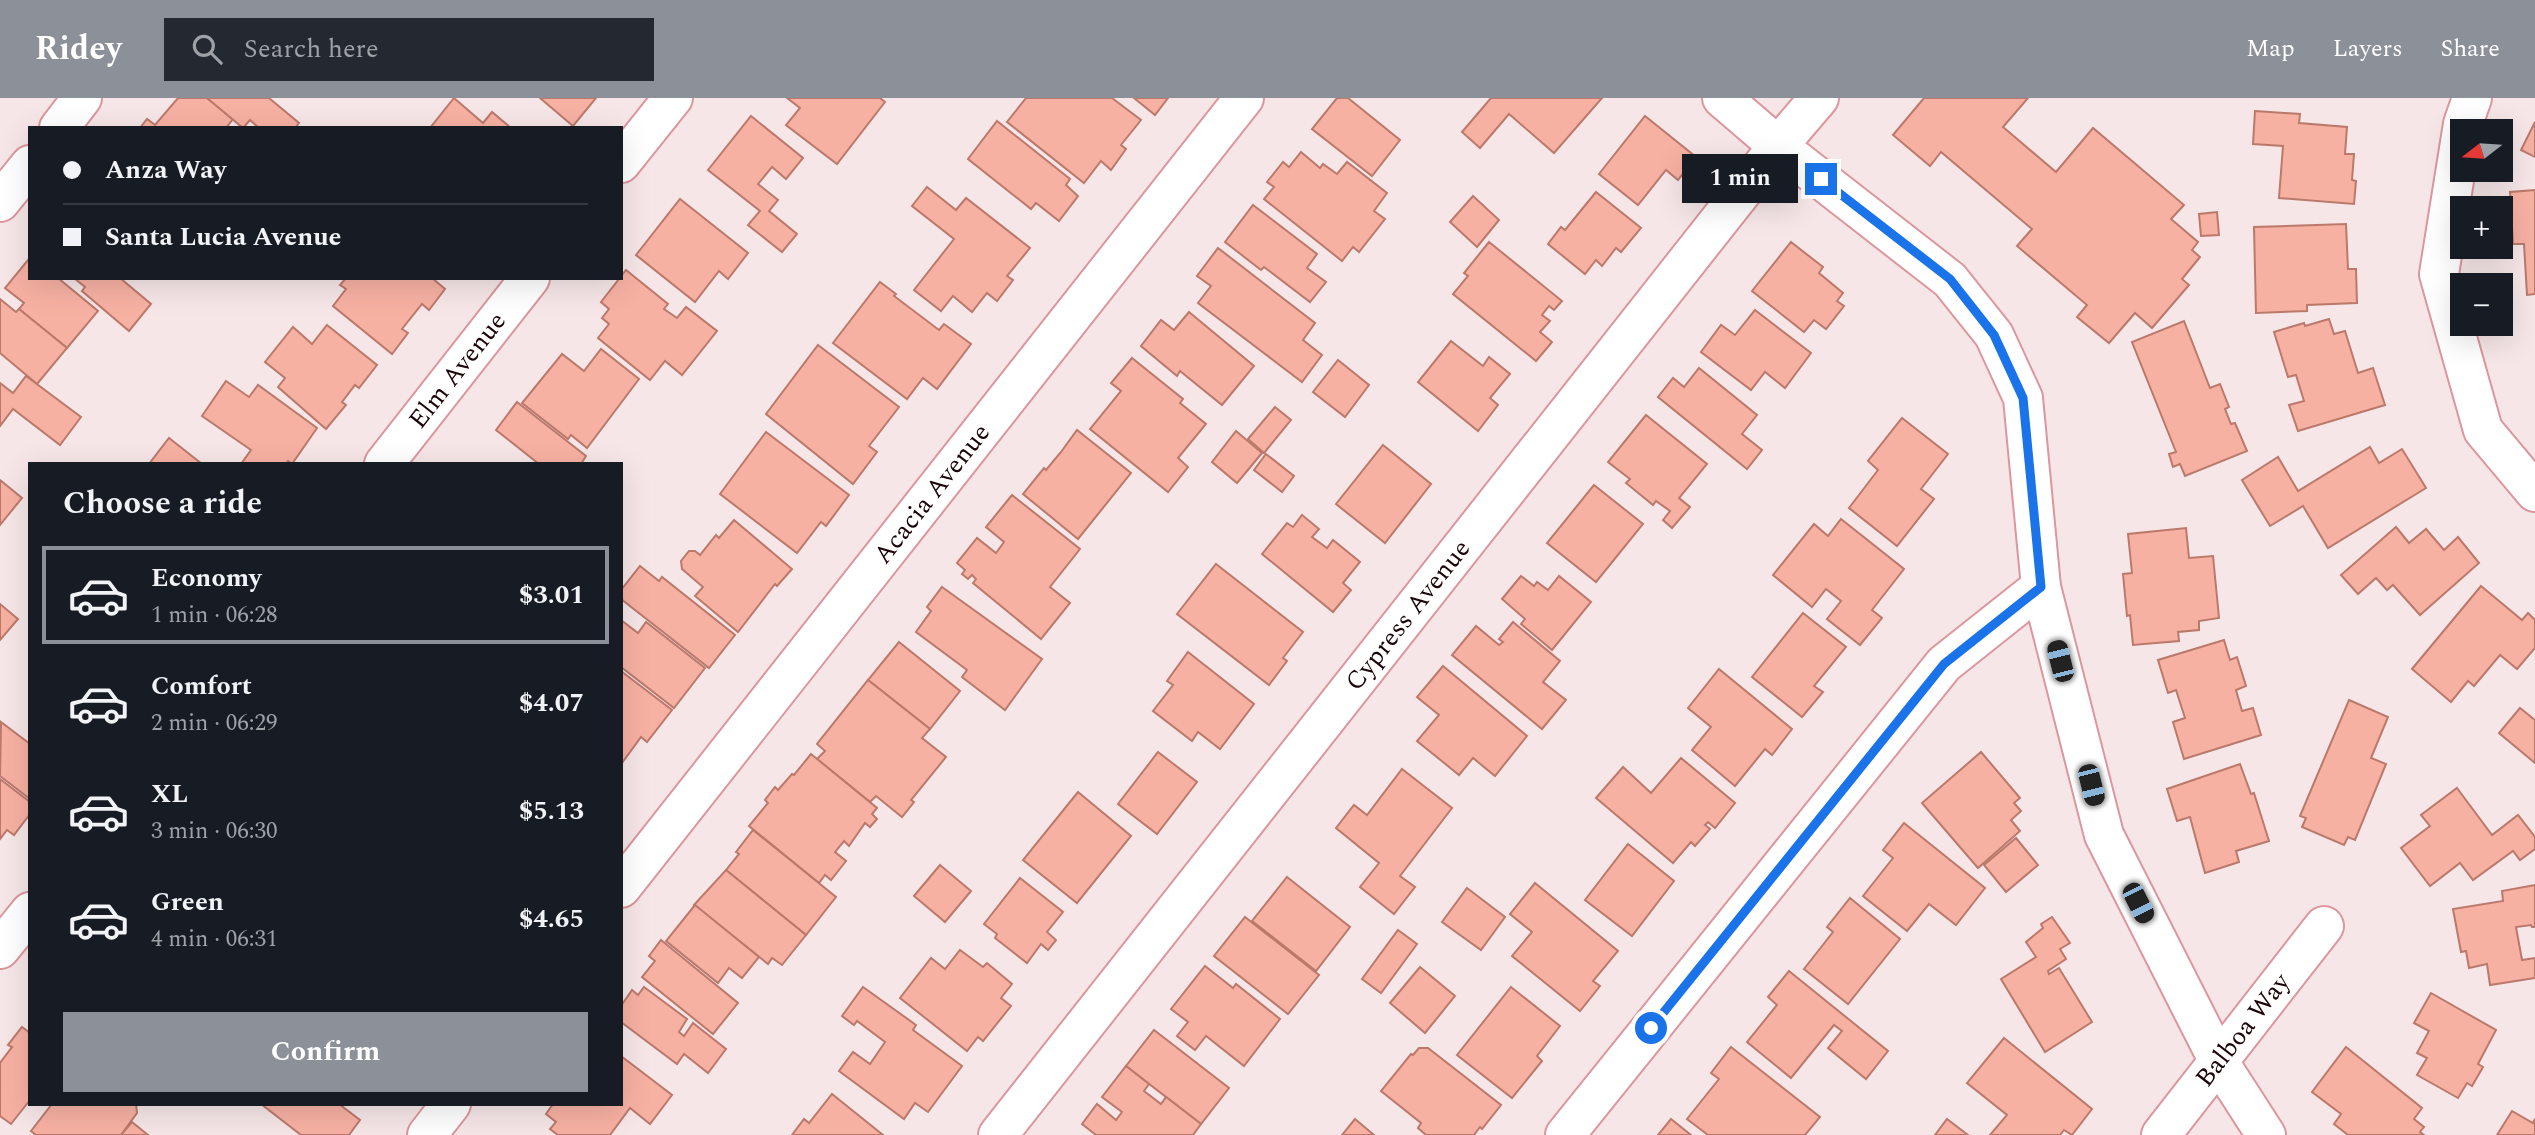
<!DOCTYPE html>
<meta charset="utf-8">
<style>
:root{--surface:#171b24;--page:#242831;--text:#f1f3f6;--muted:#9ea1a6;--line:#363941;--accent:#8c9099}
body{margin:0;font-family:Spectral,serif;background:var(--page);color:var(--text);height:100vh;display:flex;flex-direction:column;font-size:26px;white-space:nowrap}
*{box-sizing:border-box;margin:0}
p{font-size:23px;color:var(--muted)}
.icon{flex:none;width:38px;height:38px;fill:none;stroke:currentColor;stroke-width:2;stroke-linecap:round;stroke-linejoin:round}
.map{position:relative;flex:1;overflow:hidden}
.sheet{position:absolute;left:28px;top:364px;width:595px;height:644px;display:flex;flex-direction:column;background:var(--surface);border-radius:0px;box-shadow:0 7px 28px #0002}
.sheet>*{flex:none}
.guide{position:absolute;left:28px;top:28px;width:595px;height:154px;border-radius:0px;box-shadow:0 7px 28px #0002;display:grid;align-content:center;height:154px;padding:0 35px;background:var(--surface)}
.needle{width:46px;rotate:253deg}
.fabs{position:absolute;left:2450px;top:21px;display:grid;gap:14px}
.fabs a{display:grid;place-items:center;width:63px;height:63px;border-radius:0px;background:var(--surface);box-shadow:0 7px 28px #0002;font-size:35px}
.end{position:absolute;width:32px;height:32px;margin:-16px;border:9px solid #1a73e8;background:#fff;box-shadow:0 0 0 4px #fff}
.from{border-radius:50%}
.bubble{position:absolute;height:49px;border-radius:0px;background:var(--surface);box-shadow:0 7px 28px #0002;font-size:23px;font-weight:700;line-height:49px;text-align:center}
.car{position:absolute;width:21px;height:42px;margin:-21px -10px;border-radius:9px;box-shadow:0 0 5px 2px #0007;background:linear-gradient(#222 24%,#8ab4d8 0 40%,#222 0 76%,#8ab4d8 0 86%,#222 0)}
.guide b{display:flex;align-items:center;gap:24px;height:66px;font-size:26px}
.guide b+b{border-top:2px solid var(--line)}
.guide i{width:18px;height:18px;background:var(--text)}
ul{padding:0;list-style:none}
li{display:flex;align-items:center;gap:21px;height:98px;margin:0 14px 10px;padding:0 21px;border:4px solid transparent;border-radius:0px}
li div{flex:1}
li b{display:block;font-size:26px}
li em{font-style:normal;font-weight:700}
li.selected{border-color:var(--accent)}
li>.icon{width:63px;height:63px;stroke-width:1.5}
h2{padding:0 35px;font-size:32px;line-height:84px}
.action{display:flex;gap:14px;margin-top:auto;padding:14px 35px}
.action a{flex:1;height:80px;border-radius:0px;background:var(--accent);color:#fff;font-size:28px;font-weight:700;line-height:80px;text-align:center}
header{display:flex;align-items:center;gap:42px;box-sizing:border-box;height:98px;padding:0 35px;background:var(--accent);color:#fff}
header strong{font-size:33px}
nav{display:flex;gap:38px;margin-inline-start:auto;font-size:24px}
.search{width:490px;height:63px;background:var(--page);display:flex;align-items:center;gap:18px;box-sizing:border-box;padding:0 24px;border-radius:0px;color:var(--muted);font-size:26px}
.map>svg:first-child{display:block}
.building{fill:#f7b1a3;stroke:#bb796c;stroke-width:2}
.lines{fill:none;stroke-linecap:round;stroke-linejoin:round}
.minor-casing{stroke:#dc969e;stroke-width:42}
.minor{stroke:#fff;stroke-width:38}
.route{stroke:#1a73e8;stroke-width:9}
.labels{text-anchor:middle;dominant-baseline:central;stroke-width:5;stroke-linejoin:round;paint-order:stroke}
.street-label{font-size:26px;fill:#1a0407;stroke:#f8f8f8}
</style>
<header>
<strong>Ridey</strong>
<div class="search"><svg class="icon" aria-label="search" viewBox="0 0 24 24"><circle cx="10" cy="10" r="6"/><path d="M15 15l6 6"/></svg>Search here</div>
<nav><a>Map</a><a>Layers</a><a>Share</a></nav>
</header>
<div class="map">
<svg width="2535" height="1037" viewBox="0 0 2535 1037">
<rect width="100%" height="100%" fill="#f6e6e7"/>
<g class="building">
<polygon points="178,0 207,0 233,21 226,30 140,30 147,21 155,27"/>
<polygon points="207,0 269,0 299,25 295,30 259,30 250,22 243,30"/>
<polygon points="454,0 483,25 492,14 511,30 430,30"/>
<polygon points="540,0 596,0 573,28"/>
<polygon points="787,0 880,0 885,4 837,66 786,27 800,10"/>
<polygon points="1026,0 1112,0 1141,22 1121,47 1126,51 1111,72 1101,63 1084,85 1007,24"/>
<polygon points="1134,0 1168,0 1155,17"/>
<polygon points="1337,0 1348,0 1400,42 1372,78 1312,31"/>
<polygon points="1491,0 1602,0 1554,55 1509,16 1480,50 1462,34"/>
<polygon points="1924,0 2028,0 2003,29 2056,74 2093,30 2184,107 2171,121 2198,144 2192,152 2200,159 2182,181 2189,187 2152,230 2135,215 2109,245 2077,219 2087,207 2017,148 2032,131 1941,54 1930,68 1893,37"/>
<polygon points="2255,13 2300,16 2299,25 2347,29 2345,56 2354,56 2352,82 2356,83 2354,106 2279,100 2283,48 2253,46"/>
<polygon points="751,18 803,60 786,81 772,69 758,86 778,102 769,113 797,136 782,154 748,127 760,113 708,72"/>
<polygon points="1645,18 1696,59 1678,82 1666,72 1638,107 1599,76"/>
<polygon points="997,23 1070,81 1066,87 1078,98 1059,123 1036,105 1031,111 968,61"/>
<polygon points="2535,24 2535,59 2521,52"/>
<polygon points="1301,54 1320,70 1323,66 1337,76 1347,64 1387,95 1374,113 1385,121 1359,154 1353,149 1342,163 1264,101 1274,89 1267,84 1283,64 1289,69"/>
<polygon points="927,89 956,112 966,100 1030,150 1007,178 1013,182 997,203 987,195 972,214 953,198 941,213 914,192 954,141 912,108"/>
<polygon points="2535,92 2535,196 2527,197 2524,146 2513,146 2510,94"/>
<polygon points="1596,94 1641,130 1621,154 1616,150 1602,168 1596,162 1585,176 1548,146 1561,129 1565,132"/>
<polygon points="1473,98 1499,122 1477,149 1450,124"/>
<polygon points="680,101 748,155 728,181 719,173 695,204 636,157"/>
<polygon points="1253,107 1317,156 1307,170 1326,184 1310,204 1264,169 1261,172 1225,144"/>
<polygon points="2217,114 2219,137 2201,138 2199,116"/>
<polygon points="2346,126 2348,171 2356,171 2357,205 2307,207 2307,213 2256,215 2254,129"/>
<polygon points="1489,144 1562,203 1554,212 1549,208 1542,217 1550,223 1540,234 1552,244 1536,263 1453,196 1468,178 1464,175"/>
<polygon points="1791,144 1823,169 1819,175 1843,195 1837,203 1844,208 1826,231 1814,222 1804,234 1752,193"/>
<polygon points="1218,150 1315,225 1303,242 1322,257 1302,284 1198,205 1211,188 1197,178"/>
<polygon points="28,162 30,164 30,180 58,180 98,213 67,250 19,211 24,205 5,190"/>
<polygon points="626,172 668,206 664,211 677,220 686,209 717,233 682,277 665,263 650,282 598,240 609,226 602,220 609,211 601,204"/>
<polygon points="74,180 120,180 151,206 129,233 82,193 85,189"/>
<polygon points="346,180 432,180 445,191 429,212 422,206 402,231 408,235 392,256 333,208 346,191 340,187"/>
<polygon points="880,184 896,196 894,198 939,232 944,226 971,246 937,291 923,280 907,301 833,245"/>
<polygon points="0,201 16,214 19,211 67,250 37,286 0,255"/>
<polygon points="1755,212 1811,255 1785,290 1765,274 1751,292 1701,254 1721,227 1735,237"/>
<polygon points="1189,214 1254,268 1222,307 1180,273 1177,278 1141,248 1161,222 1174,232"/>
<polygon points="2329,221 2334,236 2345,233 2358,275 2373,270 2385,307 2298,333 2289,307 2304,303 2296,277 2288,279 2274,234 2304,225 2305,228"/>
<polygon points="2184,223 2210,290 2220,286 2229,309 2225,311 2231,326 2235,325 2247,353 2185,378 2180,366 2173,369 2169,356 2176,354 2132,244"/>
<polygon points="327,227 377,267 359,290 355,287 342,304 346,307 326,331 278,289 285,280 265,264 293,229 312,246"/>
<polygon points="1451,243 1483,268 1489,259 1510,276 1490,300 1498,307 1478,333 1418,284"/>
<polygon points="818,247 899,309 869,348 877,354 853,386 766,316"/>
<polygon points="601,251 639,281 587,350 571,337 568,341 522,305 562,256 584,273"/>
<polygon points="1132,260 1183,301 1180,305 1206,326 1178,360 1188,369 1168,394 1090,331 1121,293 1111,285"/>
<polygon points="1338,262 1369,287 1345,319 1313,294"/>
<polygon points="1699,270 1757,317 1742,336 1762,352 1747,371 1658,299 1673,280 1684,289"/>
<polygon points="26,278 81,319 60,347 13,311 0,328 0,285 13,295"/>
<polygon points="226,283 249,299 258,287 317,330 292,366 288,363 286,366 241,366 251,352 202,318"/>
<polygon points="517,304 586,358 581,366 539,366 496,332"/>
<polygon points="1275,309 1291,322 1264,355 1248,341"/>
<polygon points="1646,317 1707,366 1679,400 1690,409 1672,430 1663,422 1670,413 1656,403 1653,407 1626,385 1630,381 1608,364"/>
<polygon points="1902,320 1948,356 1921,391 1934,401 1897,448 1849,410 1878,372 1868,363"/>
<polygon points="1077,332 1131,375 1078,441 1023,396 1044,370 1046,372 1061,354"/>
<polygon points="1236,333 1262,355 1237,385 1212,364"/>
<polygon points="766,334 849,397 826,428 821,424 797,455 720,396"/>
<polygon points="169,340 202,366 149,366"/>
<polygon points="1383,347 1431,386 1385,445 1336,406"/>
<polygon points="2370,349 2379,365 2402,351 2426,390 2328,450 2303,408 2270,428 2242,382 2278,359 2298,393"/>
<polygon points="1266,356 1294,378 1282,394 1254,372"/>
<polygon points="0,382 22,400 0,427"/>
<polygon points="1594,387 1643,426 1596,484 1547,445"/>
<polygon points="1012,397 1080,451 1050,489 1070,505 1041,541 973,485 976,481 972,477 968,481 962,476 965,472 957,465 977,440 996,455 1004,444 986,429"/>
<polygon points="1302,417 1319,431 1312,439 1327,450 1333,442 1360,464 1343,485 1351,492 1333,514 1262,456 1287,425 1293,429"/>
<polygon points="1841,421 1904,471 1872,512 1882,520 1860,547 1827,521 1841,503 1826,491 1812,509 1773,477 1814,426 1828,438"/>
<polygon points="734,422 792,471 777,488 775,486 738,534 695,498 703,489 682,471 681,463 689,453 695,453 700,457 716,437 719,440"/>
<polygon points="2396,429 2409,445 2426,431 2444,452 2458,439 2479,465 2420,517 2393,487 2387,492 2376,480 2358,496 2341,477"/>
<polygon points="2186,430 2189,460 2213,458 2219,520 2199,523 2199,532 2178,534 2179,543 2133,547 2130,517 2127,518 2123,476 2132,475 2128,436"/>
<polygon points="1216,466 1303,534 1283,560 1287,563 1269,587 1177,516"/>
<polygon points="640,468 659,483 662,479 735,537 709,570 621,501 621,492"/>
<polygon points="1521,478 1534,488 1537,484 1548,492 1559,478 1591,504 1552,552 1521,526 1525,521 1502,501"/>
<polygon points="2481,488 2522,522 2528,515 2535,522 2535,550 2517,571 2500,557 2474,588 2468,583 2451,604 2412,571"/>
<polygon points="942,489 1042,561 1005,612 962,579 967,572 916,534 931,513 927,509"/>
<polygon points="0,506 18,521 0,542"/>
<polygon points="1803,515 1846,549 1814,588 1823,594 1802,619 1752,579"/>
<polygon points="621,522 638,535 646,524 705,570 674,610 621,569"/>
<polygon points="1513,524 1560,563 1543,584 1566,602 1542,631 1452,557 1476,528 1499,547 1503,544 1499,541"/>
<polygon points="2224,542 2230,562 2237,559 2246,588 2236,592 2242,613 2253,610 2261,637 2184,661 2173,624 2185,620 2176,592 2168,595 2158,562"/>
<polygon points="899,544 960,593 930,631 868,582"/>
<polygon points="1188,554 1254,606 1220,651 1198,634 1192,643 1153,613 1173,587 1167,583"/>
<polygon points="1443,568 1527,638 1495,678 1473,660 1459,677 1417,643 1439,617 1417,599"/>
<polygon points="1719,571 1792,631 1772,657 1765,651 1735,688 1692,652 1711,629 1688,610"/>
<polygon points="621,573 672,612 647,644 641,639 622,665"/>
<polygon points="868,582 930,631 922,640 946,659 911,702 914,704 902,719 876,698 870,704 817,661 825,653 817,646"/>
<polygon points="2349,602 2388,619 2371,660 2386,666 2355,742 2348,739 2344,747 2302,729 2306,720 2300,718"/>
<polygon points="2520,610 2535,622 2535,665 2499,635"/>
<polygon points="1,624 30,646 30,701 0,678"/>
<polygon points="1158,654 1197,684 1157,736 1118,706"/>
<polygon points="1981,654 2020,700 2014,705 2021,713 2011,722 2020,733 1978,770 1922,705"/>
<polygon points="811,656 877,710 872,716 877,721 870,729 865,725 849,748 844,743 835,754 846,763 831,782 825,777 819,785 749,728 768,705 765,702 775,689 778,692 792,676 794,677"/>
<polygon points="1681,660 1735,705 1715,730 1708,724 1705,727 1710,731 1695,748 1691,744 1673,765 1596,700 1623,669 1651,695"/>
<polygon points="2240,666 2251,696 2254,695 2269,743 2236,753 2239,764 2205,775 2190,719 2177,723 2167,691"/>
<polygon points="1402,671 1452,710 1400,778 1415,789 1394,816 1360,789 1379,765 1336,730 1354,707 1367,717"/>
<polygon points="0,681 30,704 30,716 14,737 7,732 0,741"/>
<polygon points="2457,690 2492,737 2518,717 2535,739 2535,751 2520,762 2513,753 2473,782 2460,765 2430,788 2401,750 2430,728 2421,717"/>
<polygon points="1078,694 1131,738 1077,805 1023,762"/>
<polygon points="1904,725 1985,790 1956,827 1929,806 1907,833 1863,798 1893,760 1883,752"/>
<polygon points="753,732 836,799 806,837 726,772 739,756 736,754"/>
<polygon points="2016,740 2038,767 2006,794 1984,767"/>
<polygon points="1628,746 1674,783 1632,838 1585,802"/>
<polygon points="940,767 971,793 945,824 914,798"/>
<polygon points="726,772 806,837 782,867 772,860 768,866 694,807"/>
<polygon points="1287,779 1350,829 1316,873 1252,823"/>
<polygon points="1020,780 1063,814 1047,834 1056,842 1048,852 1041,846 1027,865 995,840 997,836 984,826"/>
<polygon points="1535,785 1618,853 1593,883 1600,888 1580,913 1512,858 1532,834 1510,816"/>
<polygon points="2535,787 2535,829 2532,829 2531,827 2516,829 2522,862 2535,860 2535,880 2490,887 2487,866 2469,870 2466,853 2461,854 2453,811 2503,803 2502,793"/>
<polygon points="1467,790 1505,819 1481,852 1442,824"/>
<polygon points="1850,800 1900,841 1848,906 1804,871 1833,834 1827,829"/>
<polygon points="695,807 759,859 742,880 729,870 718,885 666,843"/>
<polygon points="1245,819 1319,877 1288,916 1214,858"/>
<polygon points="2052,819 2070,845 2060,851 2066,861 2048,873 2049,876 2059,870 2092,924 2045,954 2001,881 2036,859 2026,844 2043,830 2041,826"/>
<polygon points="1398,832 1417,846 1381,895 1362,881"/>
<polygon points="661,842 738,905 713,936 642,879 655,863 649,858"/>
<polygon points="960,852 983,869 987,865 1012,886 1001,900 1011,908 983,943 978,939 967,953 900,900 931,860 945,871"/>
<polygon points="1205,868 1233,890 1236,886 1280,921 1244,968 1206,938 1195,952 1177,938 1188,924 1171,911"/>
<polygon points="1420,869 1455,898 1425,935 1390,905"/>
<polygon points="1789,873 1888,953 1866,981 1828,950 1842,933 1834,927 1791,980 1747,944 1777,907 1768,899"/>
<polygon points="644,889 687,921 679,934 684,938 693,925 726,951 708,975 684,956 677,966 621,924 621,908 632,892 638,897"/>
<polygon points="863,889 916,927 913,932 962,968 928,1014 915,1005 904,1021 839,973 853,954 870,966 885,944 857,923 854,927 842,918"/>
<polygon points="1511,889 1560,928 1537,958 1542,963 1512,1000 1457,957"/>
<polygon points="2431,895 2496,932 2478,966 2483,969 2472,988 2467,985 2458,1000 2417,977 2427,960 2417,955 2429,933 2414,925"/>
<polygon points="22,929 30,935 30,1002 11,1026 0,1018 0,965 12,949 8,947"/>
<polygon points="1154,932 1229,990 1201,1026 1126,968"/>
<polygon points="2004,940 2092,1011 2072,1037 2064,1032 2060,1037 1990,1037 2007,1017 1967,985"/>
<polygon points="1731,949 1820,1019 1805,1037 1708,1037 1687,1021 1719,981 1711,975"/>
<polygon points="2346,949 2422,1010 2414,1021 2424,1029 2420,1034 2424,1037 2348,1037 2334,1026 2341,1016 2312,994"/>
<polygon points="1419,950 1428,950 1501,1007 1482,1031 1480,1029 1474,1037 1426,1037 1418,1030 1421,1025 1381,993 1411,956 1413,957"/>
<polygon points="621,958 672,997 650,1026 630,1010 610,1037 558,1037 550,1031 556,1024 546,1016 553,1006 621,1006"/>
<polygon points="1126,968 1149,986 1144,993 1161,1006 1166,999 1201,1026 1193,1037 1096,1037 1082,1026 1097,1006 1116,1022 1122,1014 1102,999"/>
<polygon points="832,996 883,1037 792,1037 804,1021 809,1025"/>
<polygon points="52,1006 136,1006 137,1015 121,1037 36,1037 31,1033"/>
<polygon points="261,1006 339,1006 360,1022 349,1037 301,1037"/>
<polygon points="2512,1013 2533,1025 2535,1021 2535,1037 2497,1037"/>
<polygon points="1355,1021 1374,1037 1342,1037"/>
<polygon points="1671,1021 1691,1037 1658,1037"/>
<polygon points="1947,1021 1968,1037 1935,1037"/>
<polygon points="132,1024 148,1037 121,1037"/>
</g>
<g class="lines">
<defs>
<g id="minor">
<polyline points="1722,0 1778,48 1950,182 1994,237 2023,300 2041,489 2104,737 2219,964 2266,1037"/>
<polyline points="2472,0 2463,26 2439,176 2483,332 2535,394"/>
<polyline points="59,30 82,0"/>
<polyline points="621,65 673,0"/>
<polyline points="0,104 30,67"/>
<path id="s1" d="M 384,366 L 530,180"/>
<path id="s2" d="M 621,790 L 1244,0"/>
<polyline points="0,851 30,814"/>
<polyline points="427,1037 451,1006"/>
<path id="s3" d="M 998,1037 L 1778,48 L 1819,0"/>
<polyline points="1565,1037 1944,566 2041,489"/>
<path id="s4" d="M 2161,1037 L 2324,828"/>
</g>
</defs>
<use href="#minor" class="minor-casing"/>
<use href="#minor" class="minor"/>
</g>
<g class="lines">
<polyline class="route" points="1651,930 1944,566 2041,489 2023,300 1994,237 1950,181 1821,81"/>
</g>
<g class="labels">
<g class="street-label">
<text stroke="none"><textPath href="#s1" startOffset="119">Elm Avenue</textPath></text>
<text stroke="none"><textPath href="#s2" startOffset="502">Acacia Avenue</textPath></text>
<text stroke="none"><textPath href="#s3" startOffset="662">Cypress Avenue</textPath></text>
<text stroke="none"><textPath href="#s4" startOffset="133">Balboa Way</textPath></text>
</g>
</g>
</svg>
<div class="fabs">
<a><svg class="needle" viewBox="-14 -14 28 28"><path d="M0-13l5 13h-10z" fill="#e53935"/><path d="M0 13l5-13h-10z" fill="#9ea1a6"/></svg></a>
<a>+</a>
<a>−</a>
</div>
<i class="end from" style="left:1651px;top:930px"></i>
<i class="end" style="left:1821px;top:81px"></i>
<div class="bubble" style="left:1682px;top:56px;width:116px">1 min</div>
<i class="car" style="left:2060px;top:563px;rotate:346deg"></i>
<i class="car" style="left:2091px;top:687px;rotate:166deg"></i>
<i class="car" style="left:2138px;top:805px;rotate:153deg"></i>
<div class="guide">
<b><i class="from"></i>Anza Way</b>
<b><i></i>Santa Lucia Avenue</b>
</div>
<section class="sheet">
<h2>Choose a ride</h2>
<ul>
<li class="selected"><svg class="icon" aria-label="car" viewBox="0 0 24 24"><path d="M5 17H2v-5l4-1 3-4h7l3 4 3 1v5h-3M9 17h6M6 11h13"/><circle cx="7" cy="17" r="2"/><circle cx="17" cy="17" r="2"/></svg><div><b>Economy</b><p>1 min · 06:28</p></div><em>$3.01</em></li>
<li><svg class="icon" aria-label="car" viewBox="0 0 24 24"><path d="M5 17H2v-5l4-1 3-4h7l3 4 3 1v5h-3M9 17h6M6 11h13"/><circle cx="7" cy="17" r="2"/><circle cx="17" cy="17" r="2"/></svg><div><b>Comfort</b><p>2 min · 06:29</p></div><em>$4.07</em></li>
<li><svg class="icon" aria-label="car" viewBox="0 0 24 24"><path d="M5 17H2v-5l4-1 3-4h7l3 4 3 1v5h-3M9 17h6M6 11h13"/><circle cx="7" cy="17" r="2"/><circle cx="17" cy="17" r="2"/></svg><div><b>XL</b><p>3 min · 06:30</p></div><em>$5.13</em></li>
<li><svg class="icon" aria-label="car" viewBox="0 0 24 24"><path d="M5 17H2v-5l4-1 3-4h7l3 4 3 1v5h-3M9 17h6M6 11h13"/><circle cx="7" cy="17" r="2"/><circle cx="17" cy="17" r="2"/></svg><div><b>Green</b><p>4 min · 06:31</p></div><em>$4.65</em></li>
</ul>
<div class="action"><a>Confirm</a></div>
</section>
</div>
